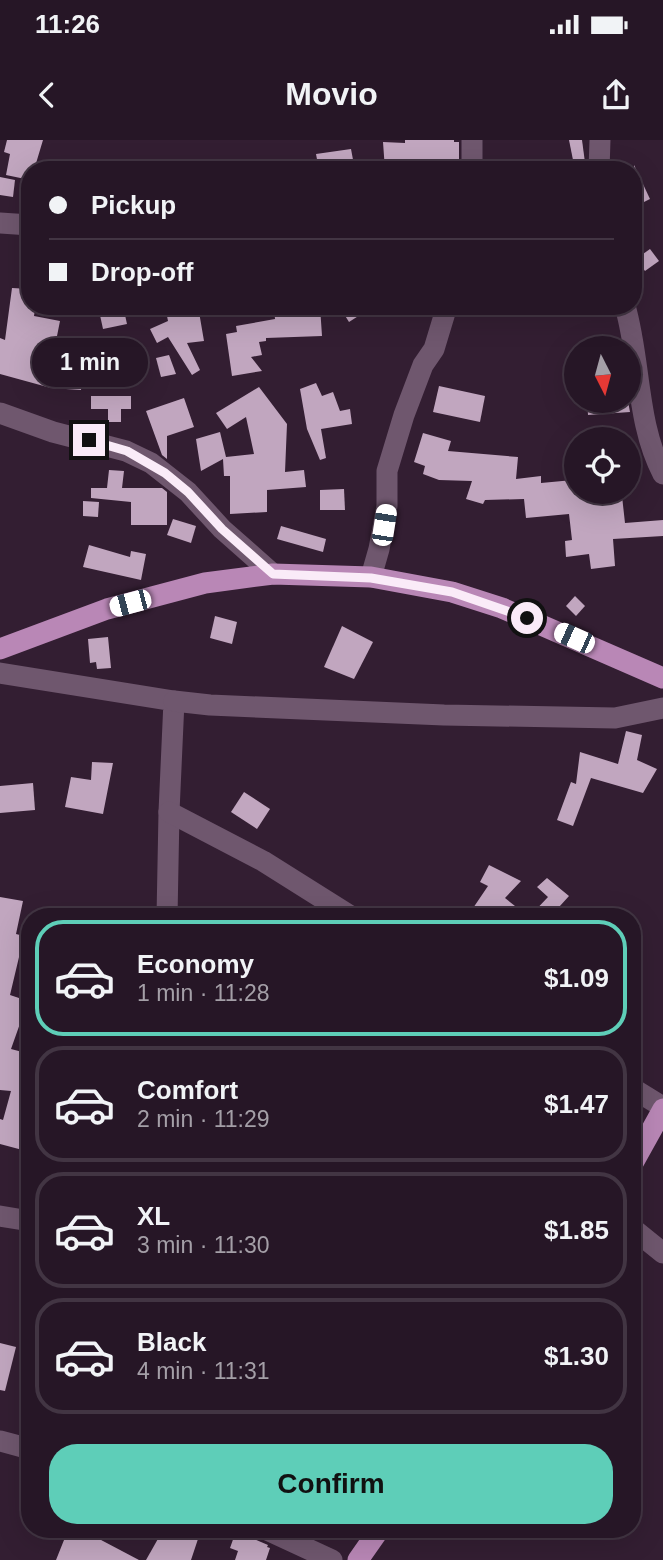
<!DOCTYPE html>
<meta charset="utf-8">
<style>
:root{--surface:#261626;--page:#322332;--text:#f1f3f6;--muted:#a49fa7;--line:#423543;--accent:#5eceb8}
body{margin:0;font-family:Helvetica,sans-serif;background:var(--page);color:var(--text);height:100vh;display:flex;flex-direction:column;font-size:26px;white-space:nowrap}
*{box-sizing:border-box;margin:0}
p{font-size:23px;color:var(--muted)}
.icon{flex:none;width:38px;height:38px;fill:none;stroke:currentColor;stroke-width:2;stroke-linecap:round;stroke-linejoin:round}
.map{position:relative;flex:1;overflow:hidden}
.details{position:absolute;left:21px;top:768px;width:620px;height:630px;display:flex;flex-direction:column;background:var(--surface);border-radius:28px;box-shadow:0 7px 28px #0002,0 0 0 2px var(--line)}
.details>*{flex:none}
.guide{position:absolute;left:21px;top:21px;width:621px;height:154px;border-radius:28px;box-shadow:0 7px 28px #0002,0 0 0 2px var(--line);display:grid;align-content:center;height:154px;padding:0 28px;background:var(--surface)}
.needle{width:46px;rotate:174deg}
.fabs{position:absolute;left:564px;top:196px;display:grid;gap:14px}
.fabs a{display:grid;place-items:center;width:77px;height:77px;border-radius:50%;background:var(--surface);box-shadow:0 7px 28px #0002,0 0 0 2px var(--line);font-size:35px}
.end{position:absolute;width:32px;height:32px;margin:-16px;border:9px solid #faebf8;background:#111;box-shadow:0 0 0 4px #111}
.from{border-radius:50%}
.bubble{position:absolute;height:49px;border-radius:24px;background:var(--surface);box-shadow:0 7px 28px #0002,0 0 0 2px var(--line);font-size:23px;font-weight:700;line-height:49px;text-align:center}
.car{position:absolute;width:21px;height:42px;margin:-21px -10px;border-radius:9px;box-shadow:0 0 5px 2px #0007;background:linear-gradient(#fff 24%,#345 0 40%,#fff 0 76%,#345 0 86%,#fff 0)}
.guide b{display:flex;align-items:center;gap:24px;height:66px;font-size:26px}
.guide b+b{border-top:2px solid var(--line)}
.guide i{width:18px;height:18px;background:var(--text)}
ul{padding:12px 0 0;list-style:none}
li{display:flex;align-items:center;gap:21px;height:116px;margin:0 14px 10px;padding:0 14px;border:4px solid var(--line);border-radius:28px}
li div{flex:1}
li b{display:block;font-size:26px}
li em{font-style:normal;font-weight:700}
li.selected{border-color:var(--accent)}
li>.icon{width:63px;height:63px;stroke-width:1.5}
.primary-button{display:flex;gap:14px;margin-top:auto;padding:14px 28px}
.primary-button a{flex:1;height:80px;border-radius:28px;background:var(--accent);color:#111;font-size:28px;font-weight:700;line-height:80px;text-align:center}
.status{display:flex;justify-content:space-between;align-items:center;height:49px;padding:0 35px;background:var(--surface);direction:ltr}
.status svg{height:19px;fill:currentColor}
header{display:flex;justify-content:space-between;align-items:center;height:91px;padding:0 28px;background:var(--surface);font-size:32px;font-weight:700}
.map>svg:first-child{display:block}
.building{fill:#c1a6bf}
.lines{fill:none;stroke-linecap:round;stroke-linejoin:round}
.minor{stroke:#6f576e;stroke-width:21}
.major{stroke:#b987b6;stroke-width:21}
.route{stroke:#faebf8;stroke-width:9}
</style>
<div class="status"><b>11:26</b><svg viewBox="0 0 49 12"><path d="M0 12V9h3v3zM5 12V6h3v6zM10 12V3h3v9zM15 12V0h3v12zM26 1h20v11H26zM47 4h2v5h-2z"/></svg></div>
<header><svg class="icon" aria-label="back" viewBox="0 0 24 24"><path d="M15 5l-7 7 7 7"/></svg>Movio<svg class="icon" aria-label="share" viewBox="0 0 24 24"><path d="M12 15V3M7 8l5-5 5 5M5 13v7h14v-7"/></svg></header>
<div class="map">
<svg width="663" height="1420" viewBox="0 0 663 1420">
<rect width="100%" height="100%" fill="#331e32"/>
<g class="building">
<polygon points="7,0 43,0 34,30 30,30 30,40 6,35 10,14 4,12"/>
<polygon points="405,0 454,0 454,2 459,2 459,30 385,30 383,2 405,3"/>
<polygon points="569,0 582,0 586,30 575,30"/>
<polygon points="351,9 355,30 319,30 316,14"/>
<polygon points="634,25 650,59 634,67"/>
<polygon points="0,37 15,40 13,57 0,55"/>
<polygon points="650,109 659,121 645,131 636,119"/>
<polygon points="12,148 30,149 30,168 35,169 34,176 60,181 54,211 84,213 81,250 51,248 0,234 0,198 5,200"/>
<polygon points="98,166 123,166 127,184 103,189"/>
<polygon points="165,166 198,166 204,201 187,203 200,230 192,235 168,197 157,203 150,189 168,181"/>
<polygon points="320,166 322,196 266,198 266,201 259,202 262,215 251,217 262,231 232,236 226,194 237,192 236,186 275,179 274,168"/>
<polygon points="339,166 374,166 349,182"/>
<polygon points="169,215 176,234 161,237 156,218"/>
<polygon points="316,243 322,256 333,252 340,271 350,269 352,284 321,289 326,318 320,320 307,289 300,249"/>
<polygon points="439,246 485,256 480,282 433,272"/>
<polygon points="259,247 287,284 285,332 304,330 306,347 267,350 267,372 230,374 230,336 224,336 223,319 201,331 196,299 220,292 226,317 254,314 246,277 227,289 216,273"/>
<polygon points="91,256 131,256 131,269 121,269 121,282 108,282 108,269 91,269"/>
<polygon points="184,258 194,287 167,296 167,319 162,315 146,271"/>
<polygon points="587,261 628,261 630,272 588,275"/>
<polygon points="423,293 451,301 448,311 518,317 516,339 541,336 541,343 573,340 574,352 614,352 615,356 622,356 625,383 663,380 663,396 613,399 615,426 591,429 589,414 566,417 565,401 572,400 569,374 526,378 524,359 485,360 483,364 466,359 472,341 439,340 423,334 425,326 414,322"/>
<polygon points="109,330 124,331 122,348 162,348 167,352 167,385 131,385 131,362 91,358 91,348 107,348"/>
<polygon points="344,349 345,370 320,370 320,350"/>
<polygon points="83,361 99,362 98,377 83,376"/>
<polygon points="173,379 196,386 191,403 167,395"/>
<polygon points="281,386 326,399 323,412 277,399"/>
<polygon points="89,405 130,417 131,411 146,414 141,440 83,427"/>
<polygon points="575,456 585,466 576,476 566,466"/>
<polygon points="215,476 237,482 232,504 210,498"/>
<polygon points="342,486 373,502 354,539 324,527"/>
<polygon points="108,497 111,528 97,529 96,522 90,523 88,499"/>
<polygon points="626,591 642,595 637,620 657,629 643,653 591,638 573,686 557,680 571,642 576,644 580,612 618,624"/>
<polygon points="92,622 113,623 103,674 65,667 71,637 91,640"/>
<polygon points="33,643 35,670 0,673 0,646"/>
<polygon points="244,652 270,669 257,689 231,672"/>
<polygon points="489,725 521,741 505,758 529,777 467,777 488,746 480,742"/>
<polygon points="547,738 569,756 550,777 529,777 548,757 537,747"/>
<polygon points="0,757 23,761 16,794 24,796 10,855 28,861 11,909 30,914 30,1012 0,1004 0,979 3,980 11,951 0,950"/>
<polygon points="0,1203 16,1207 5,1251 0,1250"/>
<polygon points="163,1390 201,1390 191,1420 146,1420"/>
<polygon points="84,1391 139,1420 56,1420 66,1395 80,1400"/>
<polygon points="236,1391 268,1405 267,1407 270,1408 266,1420 235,1420 238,1411 230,1408"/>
</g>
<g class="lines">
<g class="minor">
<polyline points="472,30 472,0"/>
<polyline points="599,30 600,0"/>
<polyline points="0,83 30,85"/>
<path d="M 625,166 C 641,221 636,283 663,334"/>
<polyline points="0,273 53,292 126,311 151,323 188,352 222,389 273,434"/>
<polyline points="371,437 379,409 387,366 387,331 404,275 423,225 434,209 447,166"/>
<polyline points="0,533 174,561 169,672 167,777"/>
<polyline points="174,561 210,565 444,575 615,578 663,568"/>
<polyline points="169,672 263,721 352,777"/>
<polyline points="632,948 663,967"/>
<polyline points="0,1076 30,1081"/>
<polyline points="632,1088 663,1113"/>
<polyline points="0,1301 30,1309"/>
<polyline points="267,1390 332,1420"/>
</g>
<g class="major">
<polyline points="0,509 107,469 205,443 273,434 371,437 452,452 502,468 663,538"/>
<polyline points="632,1025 663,969"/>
<polyline points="358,1420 379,1390"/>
</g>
</g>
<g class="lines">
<polyline class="route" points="89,300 127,311 165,333 188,352 222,389 273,434 371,438 452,452 527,478"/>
</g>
</svg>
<div class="fabs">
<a><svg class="needle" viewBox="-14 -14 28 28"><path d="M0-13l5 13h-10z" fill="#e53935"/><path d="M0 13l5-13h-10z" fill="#a49fa7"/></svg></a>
<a><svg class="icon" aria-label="locate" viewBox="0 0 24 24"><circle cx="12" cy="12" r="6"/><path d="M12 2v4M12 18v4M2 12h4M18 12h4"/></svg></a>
</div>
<i class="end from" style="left:527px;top:478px"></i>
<i class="end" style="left:89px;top:300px"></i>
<div class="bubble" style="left:32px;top:198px;width:116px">1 min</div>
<i class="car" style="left:384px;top:385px;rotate:9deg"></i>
<i class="car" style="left:130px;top:463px;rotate:255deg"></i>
<i class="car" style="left:574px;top:498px;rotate:294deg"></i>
<div class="guide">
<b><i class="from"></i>Pickup</b>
<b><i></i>Drop-off</b>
</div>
<section class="details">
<ul>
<li class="selected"><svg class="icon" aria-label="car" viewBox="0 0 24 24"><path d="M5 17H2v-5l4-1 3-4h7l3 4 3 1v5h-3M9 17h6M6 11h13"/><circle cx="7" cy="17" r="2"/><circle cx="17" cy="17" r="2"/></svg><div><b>Economy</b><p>1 min · 11:28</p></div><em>$1.09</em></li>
<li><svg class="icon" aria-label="car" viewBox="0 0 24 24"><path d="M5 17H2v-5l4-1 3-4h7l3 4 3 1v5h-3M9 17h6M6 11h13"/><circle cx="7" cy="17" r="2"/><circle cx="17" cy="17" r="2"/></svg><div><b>Comfort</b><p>2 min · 11:29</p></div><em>$1.47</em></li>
<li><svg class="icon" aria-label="car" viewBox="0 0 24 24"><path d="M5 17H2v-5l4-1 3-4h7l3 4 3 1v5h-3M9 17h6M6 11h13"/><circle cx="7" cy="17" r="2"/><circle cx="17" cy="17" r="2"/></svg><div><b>XL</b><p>3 min · 11:30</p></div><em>$1.85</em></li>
<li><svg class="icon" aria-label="car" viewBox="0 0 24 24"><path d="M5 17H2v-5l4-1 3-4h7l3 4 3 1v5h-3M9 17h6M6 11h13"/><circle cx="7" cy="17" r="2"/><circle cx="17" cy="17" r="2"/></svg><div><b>Black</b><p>4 min · 11:31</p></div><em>$1.30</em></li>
</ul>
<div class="primary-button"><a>Confirm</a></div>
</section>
</div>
